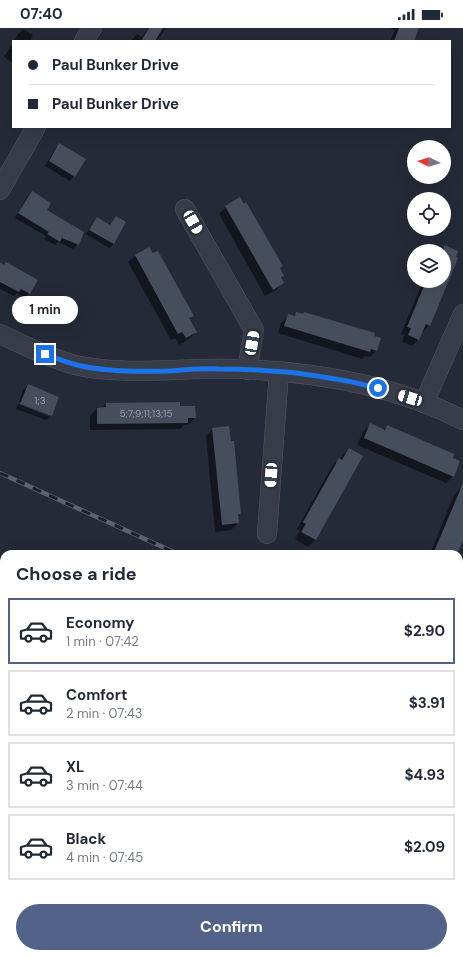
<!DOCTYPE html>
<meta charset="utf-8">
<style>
:root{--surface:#fff;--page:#f2f2f3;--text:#1f2937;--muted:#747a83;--line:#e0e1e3;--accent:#526288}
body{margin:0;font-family:"DM Sans",sans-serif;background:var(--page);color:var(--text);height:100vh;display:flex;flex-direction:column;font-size:15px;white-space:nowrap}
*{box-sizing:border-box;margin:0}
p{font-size:13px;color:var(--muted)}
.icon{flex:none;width:22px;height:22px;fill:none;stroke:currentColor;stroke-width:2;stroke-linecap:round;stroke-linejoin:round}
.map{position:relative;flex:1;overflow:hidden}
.details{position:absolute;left:0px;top:522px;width:463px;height:408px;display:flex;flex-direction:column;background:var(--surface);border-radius:12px 12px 0 0;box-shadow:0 4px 16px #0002}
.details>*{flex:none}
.top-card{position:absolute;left:12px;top:12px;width:439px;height:88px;border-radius:0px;box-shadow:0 4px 16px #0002;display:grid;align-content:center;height:88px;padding:0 16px;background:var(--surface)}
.needle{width:26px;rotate:275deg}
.tools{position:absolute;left:407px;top:112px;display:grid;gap:8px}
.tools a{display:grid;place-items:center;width:44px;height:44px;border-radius:50%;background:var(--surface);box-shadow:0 4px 16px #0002;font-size:20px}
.end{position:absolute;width:18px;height:18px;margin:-9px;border:5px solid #1a73e8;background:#fff;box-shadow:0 0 0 2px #fff}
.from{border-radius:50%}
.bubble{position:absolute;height:28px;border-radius:14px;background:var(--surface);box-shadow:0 4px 16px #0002;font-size:13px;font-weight:700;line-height:28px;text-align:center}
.car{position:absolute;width:12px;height:24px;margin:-12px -6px;border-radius:5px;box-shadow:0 0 3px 1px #0007;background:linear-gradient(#fff 24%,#345 0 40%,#fff 0 76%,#345 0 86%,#fff 0)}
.top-card b{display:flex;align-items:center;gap:14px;height:38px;font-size:15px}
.top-card b+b{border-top:1px solid var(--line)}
.top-card i{width:10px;height:10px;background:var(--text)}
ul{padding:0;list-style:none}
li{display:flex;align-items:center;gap:12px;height:66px;margin:0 8px 6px;padding:0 8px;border:2px solid var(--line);border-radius:0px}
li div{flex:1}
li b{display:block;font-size:15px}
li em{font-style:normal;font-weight:700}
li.selected{border-color:var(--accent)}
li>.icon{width:36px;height:36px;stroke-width:1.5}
h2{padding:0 16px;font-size:18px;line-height:48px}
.action{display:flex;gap:8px;margin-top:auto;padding:8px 16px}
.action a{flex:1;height:46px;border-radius:24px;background:var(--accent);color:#fff;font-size:16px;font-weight:700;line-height:46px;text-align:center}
.status{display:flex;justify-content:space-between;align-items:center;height:28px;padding:0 20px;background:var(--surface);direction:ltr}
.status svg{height:11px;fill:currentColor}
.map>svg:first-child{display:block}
.shadow{fill:#0007}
.building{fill:#464d5c}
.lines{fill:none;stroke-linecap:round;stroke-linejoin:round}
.minor-casing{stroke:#535763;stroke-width:20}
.minor{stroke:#383c48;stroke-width:19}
.rail-casing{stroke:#5c6270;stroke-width:4.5}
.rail{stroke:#1d212d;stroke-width:3;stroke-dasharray:9;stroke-linecap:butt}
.route{stroke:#1a73e8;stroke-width:5}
.labels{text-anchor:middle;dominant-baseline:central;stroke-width:3;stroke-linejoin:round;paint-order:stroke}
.number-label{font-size:10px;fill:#989caa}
</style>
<div class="status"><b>07:40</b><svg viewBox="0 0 49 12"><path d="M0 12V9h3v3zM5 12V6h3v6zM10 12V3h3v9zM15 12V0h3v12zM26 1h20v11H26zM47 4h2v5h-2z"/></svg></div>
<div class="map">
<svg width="463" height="930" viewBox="0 0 463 930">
<rect width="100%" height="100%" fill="#242a37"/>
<g class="shadow">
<polygon points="148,0 166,0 160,9 156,13 131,13 137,6 142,9"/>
<polygon points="389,0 420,0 416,4 413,13 390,13 395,2"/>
<polygon points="23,1 33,7 30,12 31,13 14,13 18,6"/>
<polygon points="13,15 13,35 4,29"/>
<polygon points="59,116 74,148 70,153 45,138 55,121"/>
<polygon points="32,165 46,182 78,216 73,221 58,214 55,217 44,211 46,208 15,190 27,169"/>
<polygon points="226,179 279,241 283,248 280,250 283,255 276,262 265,268 219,186"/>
<polygon points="97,191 109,198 125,194 114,216 109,220 86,206 93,195"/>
<polygon points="445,219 457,224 429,297 422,305 419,311 412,318 402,314 404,307 401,306 423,253 444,253 444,223 441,223"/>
<polygon points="135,228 192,287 189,291 196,304 189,311 179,317 175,310 171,312 128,234"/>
<polygon points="0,236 29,265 25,270 17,265 14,268 0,261"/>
<polygon points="296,285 302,287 304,285 373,309 377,322 370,329 365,328 362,331 278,305 281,295 288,288 293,289"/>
<polygon points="28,357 58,369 51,388 46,392 16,381 18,376 50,389 50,386 19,374 23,362"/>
<polygon points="106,376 179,379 195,390 188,397 184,397 180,401 90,402 90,388 97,380 102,380"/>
<polygon points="370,397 383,402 387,398 451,430 453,448 446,455 357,417 363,404"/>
<polygon points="213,401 240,485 237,488 238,495 231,502 215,504 206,408"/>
<polygon points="349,421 362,428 315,512 308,519 295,511 300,503 297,501 332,438 339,431 340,431 342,428"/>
<polygon points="461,460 463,461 463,509 456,526 430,526 454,467"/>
<polygon points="0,723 4,724 4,752 0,765"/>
<polygon points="81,926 98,926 98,930 80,930"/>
<polygon points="376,926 389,926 385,930"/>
<polygon points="3,927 12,930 0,930"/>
</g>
<g class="building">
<polygon points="149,0 163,0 155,13 141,13"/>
<polygon points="399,0 419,0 414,13 394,13"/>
<polygon points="59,115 86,131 75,149 49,133"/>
<polygon points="32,163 51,175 47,182 84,204 79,217 62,210 60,214 47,206 49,204 18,185"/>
<polygon points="240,169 244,176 246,174 283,238 280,240 284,248 281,249 284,255 273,262 225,178"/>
<polygon points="116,188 126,194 114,216 89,202 97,189 110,197"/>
<polygon points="444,217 458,223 456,229 458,230 430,298 426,296 419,312 408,307 411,300 407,299 426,253 444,253"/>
<polygon points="149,219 153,225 158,223 194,288 189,290 197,304 186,310 182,304 178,306 135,227"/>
<polygon points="0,234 4,237 6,234 38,252 30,266 21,261 19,264 0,254"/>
<polygon points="296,284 303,286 304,284 375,305 374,308 381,310 377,323 371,321 370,324 284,298 288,286 295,288"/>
<polygon points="28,356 59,369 52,388 20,376"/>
<polygon points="180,374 180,378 195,378 196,390 188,390 188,395 97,396 97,380 106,379 106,375"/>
<polygon points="370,395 385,402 387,397 454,426 453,430 460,433 454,449 364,410"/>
<polygon points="229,398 231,413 234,413 241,486 238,486 239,495 222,497 212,400"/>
<polygon points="349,420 363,428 316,512 301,504 306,496 303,494 339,430 342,432"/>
<polygon points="463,455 463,512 457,526 433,526"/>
</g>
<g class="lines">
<defs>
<g id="minor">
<polyline points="84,13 92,0"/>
<polyline points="0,162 36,99"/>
<polyline points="185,181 254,302 247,342"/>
<path d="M 0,306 C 24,317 49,330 75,337 C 87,340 99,341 111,342 C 154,345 197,339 241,341 C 317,344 395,357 463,392"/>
<polyline points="424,375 463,286"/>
<polyline points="267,506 279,344"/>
<polyline points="0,693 4,694"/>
<polyline points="0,857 4,844"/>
</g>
</defs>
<use href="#minor" class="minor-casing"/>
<use href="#minor" class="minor"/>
<defs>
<g id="rail">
<polyline points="0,445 178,526"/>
<polyline points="459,656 463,658"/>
</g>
</defs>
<use href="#rail" class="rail-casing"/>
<use href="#rail" class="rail"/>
</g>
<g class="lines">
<path class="route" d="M 45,326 C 55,330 66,334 77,337 C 106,344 137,344 167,343 C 184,342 201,340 219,341 C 272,341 326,347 378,360"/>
</g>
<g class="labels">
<g class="number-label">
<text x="40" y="372">1;3</text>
<text x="146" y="385">5;7;9;11;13;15</text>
</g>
</g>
</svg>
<div class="tools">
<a><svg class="needle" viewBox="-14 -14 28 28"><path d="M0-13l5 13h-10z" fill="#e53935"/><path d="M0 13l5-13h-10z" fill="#747a83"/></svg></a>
<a><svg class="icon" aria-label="locate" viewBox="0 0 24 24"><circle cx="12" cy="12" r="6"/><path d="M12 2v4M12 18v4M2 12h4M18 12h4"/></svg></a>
<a><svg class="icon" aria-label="layers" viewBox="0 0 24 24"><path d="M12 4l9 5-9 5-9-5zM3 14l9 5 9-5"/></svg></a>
</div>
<i class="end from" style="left:378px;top:360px"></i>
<i class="end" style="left:45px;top:326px"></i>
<div class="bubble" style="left:12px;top:268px;width:66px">1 min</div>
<i class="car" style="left:193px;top:194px;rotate:150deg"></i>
<i class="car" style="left:252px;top:315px;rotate:10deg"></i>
<i class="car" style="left:410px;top:370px;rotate:287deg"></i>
<i class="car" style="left:271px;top:447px;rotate:184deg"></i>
<div class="top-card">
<b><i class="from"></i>Paul Bunker Drive</b>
<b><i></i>Paul Bunker Drive</b>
</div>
<section class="details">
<h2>Choose a ride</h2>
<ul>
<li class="selected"><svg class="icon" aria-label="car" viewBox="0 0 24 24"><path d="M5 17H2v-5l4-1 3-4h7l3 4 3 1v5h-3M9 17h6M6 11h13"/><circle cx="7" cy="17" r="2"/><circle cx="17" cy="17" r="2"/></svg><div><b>Economy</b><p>1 min · 07:42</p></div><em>$2.90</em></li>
<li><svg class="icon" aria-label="car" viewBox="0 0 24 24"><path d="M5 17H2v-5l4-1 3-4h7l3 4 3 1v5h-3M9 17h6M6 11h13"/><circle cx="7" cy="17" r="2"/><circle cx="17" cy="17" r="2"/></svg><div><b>Comfort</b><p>2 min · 07:43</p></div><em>$3.91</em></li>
<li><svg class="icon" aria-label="car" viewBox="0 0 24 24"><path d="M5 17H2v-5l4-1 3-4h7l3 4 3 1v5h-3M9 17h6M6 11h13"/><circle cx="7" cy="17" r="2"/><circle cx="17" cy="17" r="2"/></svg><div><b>XL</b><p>3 min · 07:44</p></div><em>$4.93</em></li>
<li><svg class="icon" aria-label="car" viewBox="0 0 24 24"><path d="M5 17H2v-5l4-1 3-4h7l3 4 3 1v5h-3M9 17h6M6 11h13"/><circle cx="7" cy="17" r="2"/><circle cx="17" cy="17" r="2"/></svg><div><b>Black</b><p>4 min · 07:45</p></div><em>$2.09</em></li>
</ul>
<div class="action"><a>Confirm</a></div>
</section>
</div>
